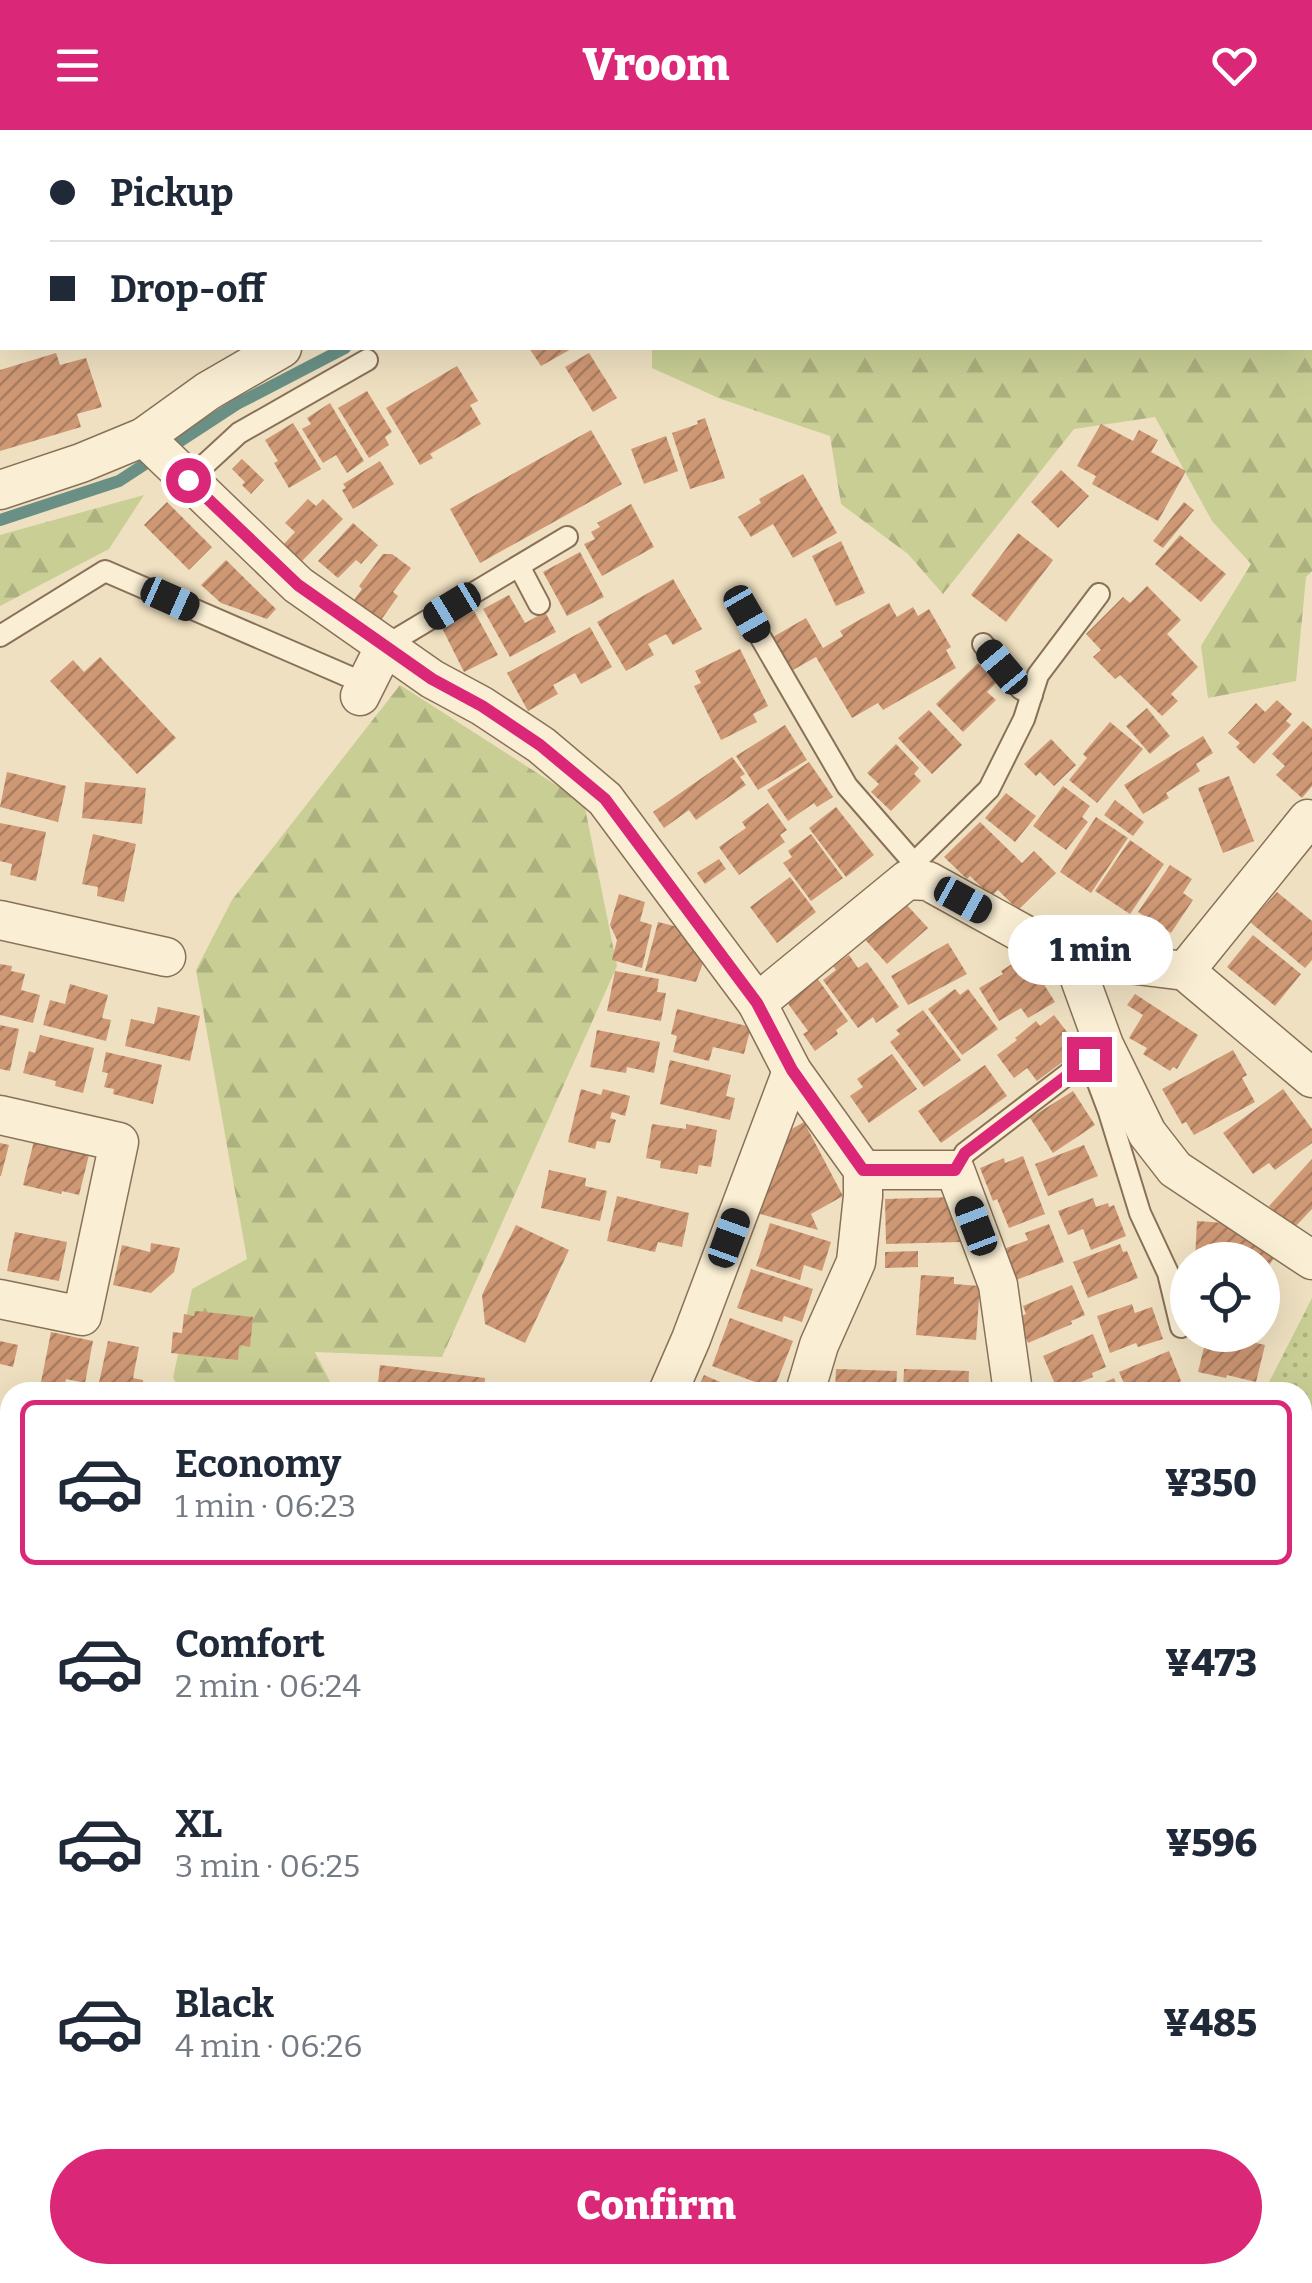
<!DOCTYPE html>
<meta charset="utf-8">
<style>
:root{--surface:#fff;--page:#f6f6f7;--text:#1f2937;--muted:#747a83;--line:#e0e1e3;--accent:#db2777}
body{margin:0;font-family:Bitter,serif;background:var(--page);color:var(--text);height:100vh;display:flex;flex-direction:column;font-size:38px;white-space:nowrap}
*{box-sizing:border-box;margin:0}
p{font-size:32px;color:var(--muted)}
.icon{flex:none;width:55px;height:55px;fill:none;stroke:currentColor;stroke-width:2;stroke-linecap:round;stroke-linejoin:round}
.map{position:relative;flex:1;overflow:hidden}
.details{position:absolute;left:0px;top:1252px;width:1312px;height:902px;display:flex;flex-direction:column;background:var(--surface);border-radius:30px 30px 0 0;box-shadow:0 10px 40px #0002}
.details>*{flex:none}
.banner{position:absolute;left:0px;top:0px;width:1312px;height:220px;box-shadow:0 10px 40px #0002;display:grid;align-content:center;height:220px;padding:0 50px;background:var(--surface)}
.buttons{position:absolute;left:1170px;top:1112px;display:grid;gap:20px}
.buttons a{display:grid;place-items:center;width:110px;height:110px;border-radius:50%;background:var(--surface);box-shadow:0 10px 40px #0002;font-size:50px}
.end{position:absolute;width:45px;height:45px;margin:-22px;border:12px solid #db2777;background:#fff;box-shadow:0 0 0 5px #fff}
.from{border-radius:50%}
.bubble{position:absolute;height:70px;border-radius:35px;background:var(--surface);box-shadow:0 10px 40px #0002;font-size:32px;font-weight:800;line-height:70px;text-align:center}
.car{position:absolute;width:30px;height:60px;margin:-30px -15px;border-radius:12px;box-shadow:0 0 8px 2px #0007;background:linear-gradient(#222 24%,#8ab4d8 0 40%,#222 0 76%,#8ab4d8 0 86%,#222 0)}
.banner b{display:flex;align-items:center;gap:35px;height:95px;font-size:38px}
.banner b+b{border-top:2px solid var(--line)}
.banner i{width:25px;height:25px;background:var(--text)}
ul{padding:18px 0 0;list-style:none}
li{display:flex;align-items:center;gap:30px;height:165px;margin:0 20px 15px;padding:0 30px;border:5px solid transparent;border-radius:15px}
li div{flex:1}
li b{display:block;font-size:38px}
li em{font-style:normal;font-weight:800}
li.selected{border-color:var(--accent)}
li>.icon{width:90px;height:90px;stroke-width:1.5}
.cta{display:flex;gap:20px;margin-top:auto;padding:20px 50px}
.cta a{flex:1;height:115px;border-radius:60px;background:var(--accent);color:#fff;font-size:40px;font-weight:800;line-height:115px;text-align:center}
header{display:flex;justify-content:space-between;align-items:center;height:130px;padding:0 50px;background:var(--accent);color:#fff;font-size:45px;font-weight:800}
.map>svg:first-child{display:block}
.grass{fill:url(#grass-dots)}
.forest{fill:url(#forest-firs)}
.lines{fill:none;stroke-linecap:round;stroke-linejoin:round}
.stream{stroke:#6a9085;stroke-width:12}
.building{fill:url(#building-hatch)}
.service-casing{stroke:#897158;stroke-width:24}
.minor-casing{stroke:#897158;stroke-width:41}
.service{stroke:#faeed4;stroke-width:20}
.minor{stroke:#faeed4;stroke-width:38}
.route{stroke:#db2777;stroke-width:12}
</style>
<header><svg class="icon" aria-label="menu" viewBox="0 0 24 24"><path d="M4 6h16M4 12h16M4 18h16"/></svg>Vroom<svg class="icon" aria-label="heart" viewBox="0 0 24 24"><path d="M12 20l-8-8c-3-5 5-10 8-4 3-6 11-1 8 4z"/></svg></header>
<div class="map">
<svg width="1312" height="2153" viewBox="0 0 1312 2153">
<defs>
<pattern id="grass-dots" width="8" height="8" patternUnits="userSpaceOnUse" patternTransform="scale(2.5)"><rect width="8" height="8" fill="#c8ce94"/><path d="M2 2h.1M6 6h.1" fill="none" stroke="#adb17f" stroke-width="1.8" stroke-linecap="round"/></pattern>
<pattern id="forest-firs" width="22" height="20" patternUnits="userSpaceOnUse" patternTransform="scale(2.5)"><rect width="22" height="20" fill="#c8ce94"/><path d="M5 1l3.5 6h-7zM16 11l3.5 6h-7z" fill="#adb17f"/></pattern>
<pattern id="building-hatch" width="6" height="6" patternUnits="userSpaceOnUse" patternTransform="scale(2.5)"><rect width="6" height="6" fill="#cf9875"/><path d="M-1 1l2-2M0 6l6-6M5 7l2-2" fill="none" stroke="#a97c5f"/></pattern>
</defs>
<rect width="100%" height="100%" fill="#efe0c1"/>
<g class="grass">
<polygon points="1312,1168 1312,1294 1303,1302 1302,1262 1264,1262"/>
<polygon points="10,1785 10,2021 0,2023 0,1800 4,1800"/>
</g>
<g class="forest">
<polygon points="503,0 1312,0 1312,441 1306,447 1296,551 1208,568 1201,516 1251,434 1212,391 1155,287 1074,299 943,464 908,424 841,374 830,306 721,269 652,238 652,218 1310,218 1310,2 503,2"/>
<polygon points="144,365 109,419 0,476 0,405"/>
<polygon points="400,555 584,673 617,836 442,1227 315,1222 335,1262 182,1262 173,1248 192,1159 247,1129 196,840 232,770"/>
<polygon points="1303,1841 1312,1866 1312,2153 1220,2153 1217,2145 1302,2145"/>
<polygon points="16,2145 186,2145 215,2153 3,2153"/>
<polygon points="739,2145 1152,2145 1143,2153 737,2153"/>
</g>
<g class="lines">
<g class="stream">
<polyline points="485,0 485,2"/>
<polyline points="0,390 119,351 237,274 345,218"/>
</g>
</g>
<g class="building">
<polygon points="529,218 573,218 541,236"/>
<polygon points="56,223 60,235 86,228 102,277 77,284 81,297 0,321 0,240"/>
<polygon points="589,223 617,268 593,282 565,237"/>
<polygon points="457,236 478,271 470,275 481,294 430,324 433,328 420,335 386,278"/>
<polygon points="367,261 392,302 385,307 389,315 369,328 338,278"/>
<polygon points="330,273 364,331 347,343 336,325 323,333 302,299 311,294 307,288"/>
<polygon points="705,288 725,348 690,359 672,303 698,294 697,291"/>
<polygon points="293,293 321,339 289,358 274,333 278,331 265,310"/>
<polygon points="1101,294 1133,311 1139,300 1158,310 1151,322 1186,341 1158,391 1092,354 1096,346 1077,336"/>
<polygon points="591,300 622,354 480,433 450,379"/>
<polygon points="666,306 678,341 644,354 631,319"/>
<polygon points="242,329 264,350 251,364 242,355 245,352 232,339"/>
<polygon points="380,331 394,354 353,379 342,360 346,358 343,354"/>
<polygon points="1061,340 1089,366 1058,398 1031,372"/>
<polygon points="803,344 837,403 793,428 773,394 751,407 738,387 761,373 759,369"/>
<polygon points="308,369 316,376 323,369 343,389 302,431 284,414 295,402 285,393"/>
<polygon points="167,372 212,417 189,440 144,395"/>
<polygon points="1184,372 1194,380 1163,418 1153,411"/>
<polygon points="631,374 654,417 602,446 584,414 595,409 591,402 600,397 597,393"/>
<polygon points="353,393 378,415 361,434 356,430 338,448 318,431"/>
<polygon points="1018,403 1053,430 1006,492 971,465"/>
<polygon points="1180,405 1226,444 1201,472 1155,434"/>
<polygon points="841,411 865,463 836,476 812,426"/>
<polygon points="580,422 604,467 567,486 543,442"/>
<polygon points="383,424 392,424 411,438 393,462 398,466 381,490 354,470 362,459 359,456"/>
<polygon points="226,430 276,479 267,489 221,473 201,455"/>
<polygon points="673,449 702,499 673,515 666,504 648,514 654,525 626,541 597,492"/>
<polygon points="1147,456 1181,490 1167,504 1198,537 1171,564 1178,571 1162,586 1120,545 1115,549 1093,527 1101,520 1086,504 1123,467 1130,473"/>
<polygon points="509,465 525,493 545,482 556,502 510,527 483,479"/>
<polygon points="889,473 897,487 913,477 918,486 929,479 951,517 946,520 956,538 883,580 878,573 852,588 816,527 793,540 773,507 806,488 823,518 843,506 840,501"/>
<polygon points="474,481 498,525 464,542 442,498"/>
<polygon points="590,497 612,537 581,554 575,543 553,555 558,564 528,581 507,543"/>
<polygon points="740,519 768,576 753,584 757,592 721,610 694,556 701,553 695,541"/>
<polygon points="100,527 176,608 137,644 50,551 73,530 84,542"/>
<polygon points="978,533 997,552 987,562 996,570 963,602 936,574"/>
<polygon points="1277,570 1292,584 1286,591 1291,595 1254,634 1236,617 1240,613 1228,603 1256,573 1265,582"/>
<polygon points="1147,578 1170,606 1150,624 1126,596"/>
<polygon points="929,580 962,615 932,644 898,608"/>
<polygon points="1303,591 1312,599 1312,656 1302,668 1276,645 1285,636 1272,624"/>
<polygon points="1110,592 1143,619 1097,673 1069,650 1087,628 1083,624"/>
<polygon points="785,595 807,630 758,660 736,626"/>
<polygon points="1203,606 1213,623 1196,634 1200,641 1166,663 1169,668 1143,684 1124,655"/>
<polygon points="1051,609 1076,635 1054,656 1040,642 1036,646 1024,634"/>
<polygon points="896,614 919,638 914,644 921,651 891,681 871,662 879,654 867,643"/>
<polygon points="732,627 745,644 740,647 746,655 696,690 689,680 664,698 653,682"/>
<polygon points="809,632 833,667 817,677 814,673 788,691 767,660"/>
<polygon points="7,642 66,656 58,692 0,677"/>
<polygon points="1229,646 1254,711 1223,723 1198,658"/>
<polygon points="85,652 146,658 142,694 82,688"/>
<polygon points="1063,656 1090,676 1082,687 1088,692 1066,720 1033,696"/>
<polygon points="1006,663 1036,686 1015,712 985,688"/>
<polygon points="1115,670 1144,692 1133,706 1104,685"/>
<polygon points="768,673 787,700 780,705 785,712 739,745 719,717 746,698 742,692"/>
<polygon points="836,677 874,725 846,747 809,698"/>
<polygon points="1096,687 1128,708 1091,763 1060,742"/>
<polygon points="980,692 1022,733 1034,721 1056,743 1018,780 998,760 991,766 970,746 967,749 944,727"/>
<polygon points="0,693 46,702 36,751 10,745 12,734 0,731"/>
<polygon points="93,704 136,714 124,772 97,766 98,757 82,754"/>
<polygon points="811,704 843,748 811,771 783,733 792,727 788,721"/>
<polygon points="1130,710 1164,734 1130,784 1095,761"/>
<polygon points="719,729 726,739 705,754 697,743"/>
<polygon points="1170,735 1192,749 1183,763 1193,770 1171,803 1138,782"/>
<polygon points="790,747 816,782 777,813 750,777"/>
<polygon points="1277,762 1312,791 1312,830 1305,838 1250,792"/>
<polygon points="619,764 645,772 640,791 652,795 642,838 612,830 617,810 610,795"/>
<polygon points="906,774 928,798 887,834 861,805"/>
<polygon points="658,792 678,797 703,833 696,852 645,841"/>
<polygon points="1253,805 1301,844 1275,876 1227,837"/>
<polygon points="948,813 967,844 908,875 891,846"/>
<polygon points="849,825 858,838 867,832 899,877 876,893 873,887 858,898 823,850 836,840 833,836"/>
<polygon points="1021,828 1025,835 1030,832 1055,872 1028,888 1021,878 999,891 979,858 1003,844 1001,841"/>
<polygon points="0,834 12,836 11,841 25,844 21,860 40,865 33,893 0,885"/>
<polygon points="615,841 659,849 657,862 666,863 661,891 607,881"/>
<polygon points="817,848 848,891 836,900 838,904 815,921 803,904 808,901 786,871"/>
<polygon points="70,854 108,865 102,888 111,890 106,911 43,895 50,870 65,874"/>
<polygon points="955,859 960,865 968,859 998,899 962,925 928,879"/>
<polygon points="1135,864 1198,905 1177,939 1173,937 1170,941 1143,924 1147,918 1129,908 1143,885 1127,875"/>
<polygon points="158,877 200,886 190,931 125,916 131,889 154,894"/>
<polygon points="677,879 751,897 744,924 713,917 709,931 673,922 677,906 671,904"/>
<polygon points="923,880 961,930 924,957 890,912 900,904 896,900"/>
<polygon points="1054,885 1077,915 1066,922 1069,927 1037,951 1027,938 1014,948 997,925 1017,910 1015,908 1036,891 1040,896"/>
<polygon points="0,895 19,899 10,941 0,939"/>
<polygon points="597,900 660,912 654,943 627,937 626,943 590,937"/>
<polygon points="40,905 94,918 83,963 55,956 56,951 23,943 29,921 35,923"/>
<polygon points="1233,920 1247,945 1242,948 1255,972 1194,1005 1186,992 1182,994 1162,959"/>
<polygon points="106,922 162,935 153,974 113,964 114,959 104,957 108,943 102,942"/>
<polygon points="892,924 917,959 869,993 850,966 863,957 857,949"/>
<polygon points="670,930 731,945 726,966 735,968 730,990 660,974"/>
<polygon points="985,935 1007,966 941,1013 918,981"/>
<polygon points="581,959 601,965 603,959 630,966 625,986 612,982 610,988 616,990 610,1013 597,1011 595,1019 568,1012"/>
<polygon points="1283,959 1312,999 1312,1013 1275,1040 1269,1033 1253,1044 1223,1003"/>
<polygon points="1073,961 1095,995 1053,1023 1030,988"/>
<polygon points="804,992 843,1066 811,1084 818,1100 760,1084 776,1029 782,1022 779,1016 781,1005"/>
<polygon points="652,994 686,999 686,994 717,1000 711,1037 699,1035 697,1044 660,1038 661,1031 646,1028"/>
<polygon points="34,1011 89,1025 79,1065 62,1061 61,1064 23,1055"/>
<polygon points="0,1013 9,1015 1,1046 0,1046"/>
<polygon points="1084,1015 1098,1046 1048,1066 1035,1034"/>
<polygon points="1023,1026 1045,1084 1009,1098 997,1069 993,1071 980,1038 1004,1028 1005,1033"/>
<polygon points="1312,1029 1312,1079 1293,1099 1269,1076"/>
<polygon points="549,1040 586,1048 585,1056 607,1061 600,1091 541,1078"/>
<polygon points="617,1066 689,1083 682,1117 658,1112 655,1122 607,1111"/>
<polygon points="954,1067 960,1089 961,1112 886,1114 885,1069"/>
<polygon points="1093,1068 1096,1077 1108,1073 1109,1077 1114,1075 1126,1106 1091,1120 1083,1099 1068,1105 1058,1081"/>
<polygon points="1197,1091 1226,1093 1276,1125 1262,1146 1262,1130 1195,1130"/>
<polygon points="770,1093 831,1112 822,1141 804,1135 800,1150 756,1136"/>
<polygon points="1049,1094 1064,1132 1013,1151 1001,1120 1028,1110 1025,1103"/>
<polygon points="516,1095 569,1120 525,1213 485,1194 482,1165"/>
<polygon points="15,1102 67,1112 59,1151 7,1141"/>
<polygon points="151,1113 180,1118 174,1142 151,1163 113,1155 122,1115 150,1122"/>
<polygon points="1120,1114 1123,1122 1127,1121 1138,1148 1088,1168 1073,1132"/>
<polygon points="918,1121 918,1137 885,1138 885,1122"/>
<polygon points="751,1139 813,1159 802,1192 784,1186 782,1192 737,1178"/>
<polygon points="921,1145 954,1147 954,1154 980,1156 976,1210 916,1205"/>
<polygon points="1072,1155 1085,1185 1071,1191 1072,1194 1028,1213 1017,1188 1026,1184 1023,1176"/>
<polygon points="1132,1174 1135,1183 1152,1177 1163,1209 1138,1217 1136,1213 1110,1223 1097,1186"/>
<polygon points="195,1181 253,1187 250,1217 239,1215 238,1230 171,1223 173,1202 182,1203 184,1184 194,1186"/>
<polygon points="730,1188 793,1211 774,1259 712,1236"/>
<polygon points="51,1202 93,1211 85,1253 66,1249 64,1262 39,1262"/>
<polygon points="1093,1204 1106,1237 1092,1243 1093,1247 1058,1261 1043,1226"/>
<polygon points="1207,1205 1222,1205 1265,1215 1256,1252 1227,1245 1226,1248 1198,1242"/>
<polygon points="0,1211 18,1215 13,1237 0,1234"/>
<polygon points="108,1211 139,1217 133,1248 143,1250 140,1262 97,1262"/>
<polygon points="1169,1221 1181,1251 1168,1257 1170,1261 1166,1262 1128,1262 1119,1242"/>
<polygon points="380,1235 485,1248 484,1262 377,1262"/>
<polygon points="836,1239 897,1241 896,1262 835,1262"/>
<polygon points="904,1239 969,1241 968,1262 903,1262"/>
<polygon points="704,1245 743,1262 696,1262"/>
<polygon points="1114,1248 1120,1262 1091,1262 1089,1259"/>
<polygon points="1306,1351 1312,1351 1312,1399 1302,1406 1302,1353"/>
<polygon points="0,1401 9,1403 2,1437 0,1437"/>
<polygon points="1305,1436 1312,1447 1312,1508 1302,1514 1302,1438"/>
<polygon points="8,1467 10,1467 10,1523 0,1521 0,1508"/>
<polygon points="1312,1517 1312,1548 1302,1535 1302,1523"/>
<polygon points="1302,1655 1312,1673 1312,1686 1302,1691"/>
<polygon points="1312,1705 1312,1758 1302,1761 1302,1708"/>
<polygon points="1312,1782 1312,1840 1311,1840 1302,1813 1302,1786"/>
<polygon points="316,2145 377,2145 376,2153 316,2148"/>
<rect x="399" y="2145" width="57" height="8"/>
<rect x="461" y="2145" width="56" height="8"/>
<polygon points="521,2145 595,2145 595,2153 522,2153"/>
<polygon points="622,2145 655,2145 656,2153 622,2153"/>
</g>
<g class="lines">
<defs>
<g id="service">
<polyline points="282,0 283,2"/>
<polyline points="188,350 239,303 367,230"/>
<polyline points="519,436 539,474"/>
<polyline points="747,484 847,656 914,733 910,744"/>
<polyline points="0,506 105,441 366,554"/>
<polyline points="983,514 1021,559 1032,565"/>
<polyline points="385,516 567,407"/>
<polyline points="907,750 914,733 989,659 1024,589 1038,545 1099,464"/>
<polyline points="1089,929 1109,982 1140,1083 1168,1143 1181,1197"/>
<polyline points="955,1040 965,1023 1098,921"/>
</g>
<g id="minor">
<polyline points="455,0 455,2"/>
<polyline points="144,307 298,455 432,549 482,576 541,615 605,669 757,873 792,941 863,1040 863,1066 856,1132 819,1215 805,1262"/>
<polyline points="0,360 81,333 144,307 208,261 282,218"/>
<polyline points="360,566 385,516"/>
<polyline points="0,790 166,827"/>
<polyline points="1072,827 1185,841 1312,948"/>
<polyline points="1185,841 1308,689"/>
<polyline points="757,873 907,750 928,751 1031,808 1072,827 1104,915 1147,1003 1175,1039 1312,1130"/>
<polyline points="0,985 119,1012 82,1186 0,1169"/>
<polyline points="863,1040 955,1040 998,1155 1013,1262"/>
<polyline points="668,1262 691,1209 792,941"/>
<polyline points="1302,1333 1312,1328"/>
<polyline points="0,1357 10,1359"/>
<polyline points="0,1542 10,1544"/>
<polyline points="1302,1603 1312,1616"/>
</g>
</defs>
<use href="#service" class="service-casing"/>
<use href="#minor" class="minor-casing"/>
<use href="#service" class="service"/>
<use href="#minor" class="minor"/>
</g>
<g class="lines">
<polyline class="route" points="188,350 298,455 432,549 482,576 540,615 605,669 757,873 792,940 863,1040 955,1040 965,1023 1089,929"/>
</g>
</svg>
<div class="buttons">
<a><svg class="icon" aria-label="locate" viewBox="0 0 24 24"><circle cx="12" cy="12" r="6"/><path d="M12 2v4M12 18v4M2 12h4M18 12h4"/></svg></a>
</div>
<i class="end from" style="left:188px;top:350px"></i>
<i class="end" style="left:1089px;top:929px"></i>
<div class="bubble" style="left:1008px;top:785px;width:165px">1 min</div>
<i class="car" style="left:170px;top:469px;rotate:114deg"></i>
<i class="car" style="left:452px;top:476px;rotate:239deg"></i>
<i class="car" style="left:747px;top:484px;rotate:150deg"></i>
<i class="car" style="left:1002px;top:537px;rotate:320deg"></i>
<i class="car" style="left:963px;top:770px;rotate:119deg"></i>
<i class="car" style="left:976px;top:1096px;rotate:339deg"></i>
<i class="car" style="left:729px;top:1108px;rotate:20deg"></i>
<div class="banner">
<b><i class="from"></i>Pickup</b>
<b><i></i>Drop-off</b>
</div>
<section class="details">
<ul>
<li class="selected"><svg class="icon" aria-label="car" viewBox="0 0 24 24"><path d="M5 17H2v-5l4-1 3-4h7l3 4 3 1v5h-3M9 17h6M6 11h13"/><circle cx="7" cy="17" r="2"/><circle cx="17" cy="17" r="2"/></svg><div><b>Economy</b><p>1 min · 06:23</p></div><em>¥350</em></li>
<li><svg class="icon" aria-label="car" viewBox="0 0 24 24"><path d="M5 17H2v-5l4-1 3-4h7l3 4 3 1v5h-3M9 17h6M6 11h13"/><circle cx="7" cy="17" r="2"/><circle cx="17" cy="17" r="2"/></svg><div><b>Comfort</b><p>2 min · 06:24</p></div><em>¥473</em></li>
<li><svg class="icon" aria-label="car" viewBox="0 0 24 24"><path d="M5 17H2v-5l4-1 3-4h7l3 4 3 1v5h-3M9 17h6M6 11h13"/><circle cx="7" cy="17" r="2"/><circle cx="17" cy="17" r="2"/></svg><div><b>XL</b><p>3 min · 06:25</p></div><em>¥596</em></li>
<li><svg class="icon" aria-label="car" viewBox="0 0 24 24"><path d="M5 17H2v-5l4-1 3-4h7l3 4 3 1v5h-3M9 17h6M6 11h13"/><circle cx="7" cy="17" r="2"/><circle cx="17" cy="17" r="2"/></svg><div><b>Black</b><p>4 min · 06:26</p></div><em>¥485</em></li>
</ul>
<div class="cta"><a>Confirm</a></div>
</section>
</div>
